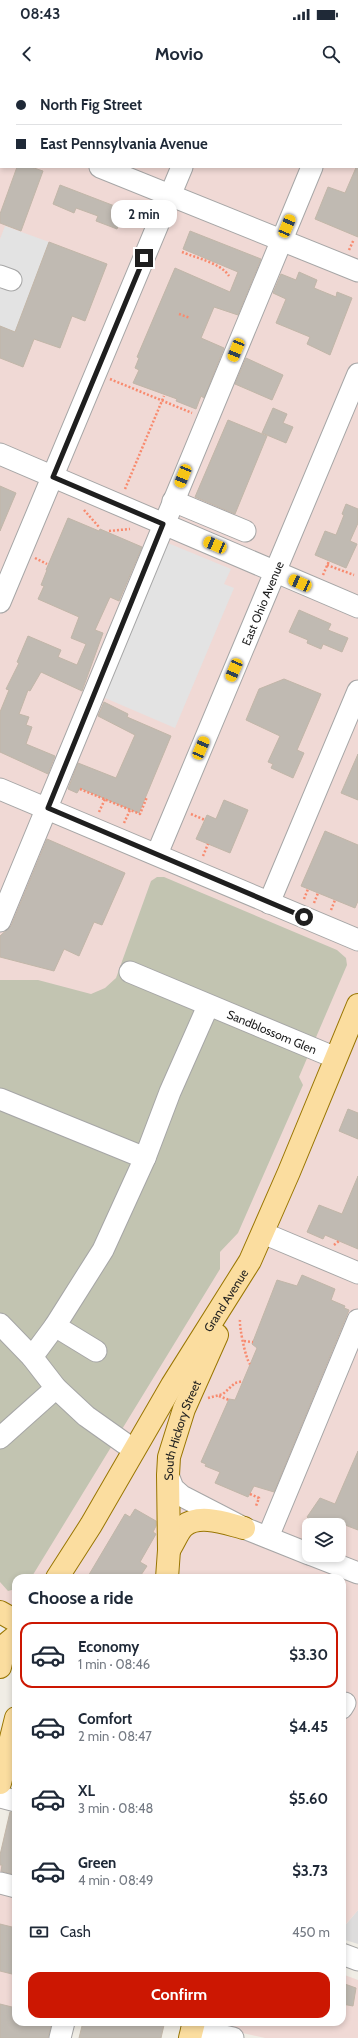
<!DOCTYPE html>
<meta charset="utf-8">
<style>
:root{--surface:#fff;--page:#f2f2f3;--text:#1f2937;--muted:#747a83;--line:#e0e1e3;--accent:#cc1702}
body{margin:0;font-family:Cabin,sans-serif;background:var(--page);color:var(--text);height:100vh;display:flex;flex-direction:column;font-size:15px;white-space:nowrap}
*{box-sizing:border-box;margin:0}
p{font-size:13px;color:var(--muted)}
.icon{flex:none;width:22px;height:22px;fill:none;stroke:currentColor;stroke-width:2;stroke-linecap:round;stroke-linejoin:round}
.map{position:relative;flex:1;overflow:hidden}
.drawer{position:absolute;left:12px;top:1494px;width:334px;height:452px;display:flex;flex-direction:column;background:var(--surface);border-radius:12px;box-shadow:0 2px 6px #0003}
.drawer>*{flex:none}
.banner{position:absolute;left:0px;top:0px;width:358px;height:88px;box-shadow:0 2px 6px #0003;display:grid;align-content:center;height:88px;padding:0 16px;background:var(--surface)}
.buttons{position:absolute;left:302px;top:1438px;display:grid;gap:8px}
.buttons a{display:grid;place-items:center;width:44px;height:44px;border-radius:8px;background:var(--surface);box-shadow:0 2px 6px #0003;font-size:20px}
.end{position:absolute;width:18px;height:18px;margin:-9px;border:5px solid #1f1f1f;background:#fff;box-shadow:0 0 0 2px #fff}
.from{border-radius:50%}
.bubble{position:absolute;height:28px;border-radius:12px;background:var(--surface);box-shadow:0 2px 6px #0003;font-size:13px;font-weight:800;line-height:28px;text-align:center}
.car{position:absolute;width:12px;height:24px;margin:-12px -6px;border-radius:5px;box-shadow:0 0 3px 1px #0007;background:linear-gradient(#f5c518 24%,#345 0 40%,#f5c518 0 76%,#345 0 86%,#f5c518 0)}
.banner b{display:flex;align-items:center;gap:14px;height:38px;font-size:15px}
.banner b+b{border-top:1px solid var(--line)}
.banner i{width:10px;height:10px;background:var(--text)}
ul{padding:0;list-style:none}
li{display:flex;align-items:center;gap:12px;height:66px;margin:0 8px 6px;padding:0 8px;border:2px solid transparent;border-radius:12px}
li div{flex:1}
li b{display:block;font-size:15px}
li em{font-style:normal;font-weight:800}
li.selected{border-color:var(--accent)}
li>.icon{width:36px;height:36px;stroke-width:1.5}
h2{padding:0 16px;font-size:18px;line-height:48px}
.pay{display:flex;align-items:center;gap:10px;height:44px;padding:0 16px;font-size:15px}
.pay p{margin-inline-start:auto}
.button{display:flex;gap:8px;margin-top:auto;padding:8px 16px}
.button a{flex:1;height:46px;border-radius:12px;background:var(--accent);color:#fff;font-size:16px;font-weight:800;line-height:46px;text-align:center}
.status{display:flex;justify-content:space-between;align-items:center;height:28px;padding:0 20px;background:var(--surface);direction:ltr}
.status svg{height:11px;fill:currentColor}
header{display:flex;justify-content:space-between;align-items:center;height:52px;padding:0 16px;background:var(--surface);font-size:18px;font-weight:800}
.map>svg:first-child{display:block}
.residential{fill:#dddcdc}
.commercial{fill:#f0d9d5;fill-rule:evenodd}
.construction{fill:#c2c4b1}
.parking{fill:#e3e3e3}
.building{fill:#c0bab2;stroke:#c1b6a8}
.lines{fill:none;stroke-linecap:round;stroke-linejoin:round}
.minor-casing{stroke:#a6a6a6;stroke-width:23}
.major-casing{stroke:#997602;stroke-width:24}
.path{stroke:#f88a6e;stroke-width:2.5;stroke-dasharray:2 2;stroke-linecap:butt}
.minor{stroke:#fff;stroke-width:21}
.major{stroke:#fbdd9f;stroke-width:22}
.route{stroke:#1f1f1f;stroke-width:5}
.labels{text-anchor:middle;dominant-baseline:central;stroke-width:3;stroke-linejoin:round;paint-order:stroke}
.street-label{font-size:12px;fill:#1f1f1f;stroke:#fff}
</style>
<div class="status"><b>08:43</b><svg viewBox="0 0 49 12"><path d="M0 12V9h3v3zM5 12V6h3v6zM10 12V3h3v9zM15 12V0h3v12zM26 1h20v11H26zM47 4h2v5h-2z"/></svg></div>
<header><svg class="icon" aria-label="back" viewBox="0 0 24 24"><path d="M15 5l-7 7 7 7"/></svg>Movio<svg class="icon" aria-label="search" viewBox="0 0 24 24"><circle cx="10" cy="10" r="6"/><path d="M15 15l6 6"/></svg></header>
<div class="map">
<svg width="358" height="1958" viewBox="0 0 358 1958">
<rect width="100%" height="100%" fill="#f0ede5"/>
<polygon class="residential" points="358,1830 358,1864 342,1859 342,1849"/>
<g class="commercial">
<path d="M 0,0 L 358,0 L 358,1830 L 342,1849 L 342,1498 L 16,1498 L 16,1541 L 0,1532 ZM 1,1 L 357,1 L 357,87 L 1,87 ZM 309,1445 L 339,1445 L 339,1475 L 309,1475 Z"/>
<polygon points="7,1743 16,1745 16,1942 58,1942 55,1958 0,1958 0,1775"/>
<polygon points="342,1894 358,1900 358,1958 265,1958 229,1950 216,1944 217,1942 342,1942"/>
</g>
<polygon class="construction" points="157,797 164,797 337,870 346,878 347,885 299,997 303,1005 238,1153 220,1172 220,1189 31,1498 16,1498 16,1509 8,1511 0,1502 0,900 38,900 91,914 105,908 116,898 151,801"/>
<g class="parking">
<polygon points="5,146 49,162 15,252 0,246 0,159"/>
<polygon points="163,461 231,489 224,504 234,508 175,648 98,615"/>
</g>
<g class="building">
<polygon points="358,83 358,157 315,139 328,107 345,113"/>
<polygon points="17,87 31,87 43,91 21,151 0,143 0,134"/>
<polygon points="60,105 125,130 117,149 96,141 98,136 76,128 74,133 53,124"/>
<polygon points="190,151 261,179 238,235 214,227 201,258 224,268 204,318 201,316 196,329 176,321 177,319 133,303 139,290 135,288 139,278 137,277 175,188 230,212 238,192 183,169"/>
<polygon points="49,162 107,184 85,241 72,236 60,268 34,259 23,287 0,278 0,246 15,252"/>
<polygon points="299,192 317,200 314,208 336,217 337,212 352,218 330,275 307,264 310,257 276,243 286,219 273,213 281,194 296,200"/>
<polygon points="246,278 283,295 272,320 235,304"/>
<polygon points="273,328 287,334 283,343 293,347 286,363 262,353"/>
<polygon points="228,340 267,356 235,434 195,417"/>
<polygon points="0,406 16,413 0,451"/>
<polygon points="346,424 358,429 358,443 350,461 357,464 346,488 315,475 325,451 336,455 344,435 342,434"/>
<polygon points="68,438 99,451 100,449 142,467 119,521 110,517 95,550 103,553 82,611 41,592 30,611 28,610 19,634 29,637 26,645 32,647 26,664 55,676 48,694 0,672 0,632 9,610 6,609 19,583 17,582 28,556 61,570 58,577 77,585 86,564 71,558 79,537 38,519 44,506 41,505 47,490 46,490"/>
<polygon points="299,530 331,544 328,550 348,558 342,572 323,564 321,569 307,563 308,560 289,552"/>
<polygon points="284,599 321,614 297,670 304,673 293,698 271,688 273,684 268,682 280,656 246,640 259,609"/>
<polygon points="104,622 128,634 127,637 171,656 139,733 80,708 77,713 68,709 78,683 116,698 135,655 98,636"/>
<polygon points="358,674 358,720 341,713"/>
<polygon points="224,720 248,730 230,773 196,759 207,735 216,739"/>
<polygon points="325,751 358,765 358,821 355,828 301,806"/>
<polygon points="47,759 125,793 102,845 94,842 79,876 64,869 54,891 0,877 0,856 11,846"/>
<polygon points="348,1029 358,1033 358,1059 339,1051"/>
<polygon points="358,1096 358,1169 325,1155 323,1159 307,1152 319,1125 342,1134"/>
<polygon points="302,1195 335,1209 331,1220 345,1226 344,1228 349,1230 274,1412 254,1406 248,1417 215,1403 220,1392 205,1386 206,1384 201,1382 229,1319 235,1320 257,1268 252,1264 277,1200 297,1206"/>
<polygon points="358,1371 358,1450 345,1445 314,1444 307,1437 320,1418 335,1424"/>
<polygon points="135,1429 156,1441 156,1446 153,1452 156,1454 140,1482 147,1486 139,1498 87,1498 125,1434 130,1437"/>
<polygon points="10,1732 16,1733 16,1795 1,1791 2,1785 0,1785 0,1775"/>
<polygon points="0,1844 16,1848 16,1895 0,1891"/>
<polygon points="342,1903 356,1908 353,1926 342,1924"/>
<polygon points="0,1924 16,1928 16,1942 52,1942 48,1958 0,1958"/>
<polygon points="83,1942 148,1942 164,1945 161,1958 79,1958"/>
</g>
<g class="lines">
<defs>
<g id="minor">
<polyline points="218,1 218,0"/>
<polyline points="348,1 348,0"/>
<polyline points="0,51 1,51"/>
<polyline points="100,87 358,191"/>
<polyline points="0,196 11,200"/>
<polyline points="0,374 358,527"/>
<polyline points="173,421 245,451"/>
<polyline points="0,522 182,87"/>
<polyline points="0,709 358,860"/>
<path id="s1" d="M 157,774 L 358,294"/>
<polyline points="269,823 358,611"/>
<polyline points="0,841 312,87"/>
<path id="s2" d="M 130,892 L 336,978"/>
<polyline points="0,1019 145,1078"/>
<polyline points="263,1153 358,1193"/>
<polyline points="0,1244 32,1277"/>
<polyline points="55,1246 96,1271"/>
<polyline points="0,1358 56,1308"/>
<polyline points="134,1370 86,1336 56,1308 32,1277 55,1246 103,1170 145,1078 170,1012 208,926"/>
<polyline points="168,1395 173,1408 182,1416 244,1448 309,1474"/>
<polyline points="268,1457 358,1240"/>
<polyline points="312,1475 358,1493"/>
<polyline points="342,1628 345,1623"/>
<polyline points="0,1717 16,1721"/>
<polyline points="0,1803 16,1807"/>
<polyline points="342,1874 358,1880"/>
<polyline points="192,1949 233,1958"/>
<polyline points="60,1958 64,1942"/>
</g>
<g id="major">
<polyline points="0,13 1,9"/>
<path d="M 169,1470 C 174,1463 178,1451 184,1446 C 200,1433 227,1444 244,1448"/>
<path id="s3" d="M 57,1498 L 91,1445 L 172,1305 L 250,1181 L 289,1092 L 358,925"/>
<path id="s4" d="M 167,1498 L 169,1470 L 168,1395 L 169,1377 L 184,1329 L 217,1255"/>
<polyline points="0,1532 16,1541"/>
<polyline points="0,1587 5,1565 16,1556"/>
<polyline points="0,1703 16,1638"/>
<polyline points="190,1958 194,1942"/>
</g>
</defs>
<use href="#minor" class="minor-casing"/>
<use href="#major" class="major-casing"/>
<g class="path">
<polyline points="349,170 354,159"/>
<path d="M 182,172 C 196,178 221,183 229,196"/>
<polyline points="179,234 190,238"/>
<polyline points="110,299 192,333"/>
<polyline points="125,409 164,316"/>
<polyline points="84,430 99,447"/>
<polyline points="109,451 130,449"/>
<polyline points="35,478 47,484"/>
<polyline points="327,485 354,495"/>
<polyline points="323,495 329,481"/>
<polyline points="80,709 140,734 147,717"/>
<polyline points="99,732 105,719"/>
<polyline points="191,734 205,740"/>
<polyline points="124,743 130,730"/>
<polyline points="203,776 208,764"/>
<polyline points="304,819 308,809"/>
<polyline points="314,823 318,813"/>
<polyline points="331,830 335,820"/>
<polyline points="334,1165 339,1161"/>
<path d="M 240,1240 C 239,1247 246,1280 250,1284"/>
<polyline points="244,1261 253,1262"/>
<polyline points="219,1316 229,1320"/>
<polyline points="208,1318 223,1314 235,1303 243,1301"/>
<polyline points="250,1414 259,1418 256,1426"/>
</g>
<use href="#minor" class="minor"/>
<use href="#major" class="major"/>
</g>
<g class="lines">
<polyline class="route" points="144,178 53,397 163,444 48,728 304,837"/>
</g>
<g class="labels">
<g class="street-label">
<text stroke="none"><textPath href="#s1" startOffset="272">East Ohio Avenue</textPath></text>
<text stroke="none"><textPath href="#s2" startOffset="154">Sandblossom Glen</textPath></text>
<text stroke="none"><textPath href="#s3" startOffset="325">Grand Avenue</textPath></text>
<text stroke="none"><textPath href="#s4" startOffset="150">South Hickory Street</textPath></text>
</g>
</g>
</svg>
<div class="buttons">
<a><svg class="icon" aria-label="layers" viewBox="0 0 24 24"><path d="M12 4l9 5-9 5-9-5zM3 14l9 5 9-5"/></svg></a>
</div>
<i class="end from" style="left:304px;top:837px"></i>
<i class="end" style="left:144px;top:178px"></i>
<div class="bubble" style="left:111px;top:120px;width:66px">2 min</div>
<i class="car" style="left:287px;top:146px;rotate:23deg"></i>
<i class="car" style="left:236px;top:270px;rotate:202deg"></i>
<i class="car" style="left:183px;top:396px;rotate:202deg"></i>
<i class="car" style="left:215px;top:465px;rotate:293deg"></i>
<i class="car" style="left:300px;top:503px;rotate:294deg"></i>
<i class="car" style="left:234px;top:590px;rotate:203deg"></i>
<i class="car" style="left:201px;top:668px;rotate:23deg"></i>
<div class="banner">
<b><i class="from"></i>North Fig Street</b>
<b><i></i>East Pennsylvania Avenue</b>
</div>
<section class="drawer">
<h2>Choose a ride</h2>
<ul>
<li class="selected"><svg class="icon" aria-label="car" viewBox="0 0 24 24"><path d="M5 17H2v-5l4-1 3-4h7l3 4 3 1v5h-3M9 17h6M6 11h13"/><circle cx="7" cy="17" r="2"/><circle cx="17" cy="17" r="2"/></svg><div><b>Economy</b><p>1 min · 08:46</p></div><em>$3.30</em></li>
<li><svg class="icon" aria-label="car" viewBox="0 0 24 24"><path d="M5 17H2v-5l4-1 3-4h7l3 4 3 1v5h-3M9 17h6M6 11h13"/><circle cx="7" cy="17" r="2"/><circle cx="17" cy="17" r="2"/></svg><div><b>Comfort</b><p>2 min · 08:47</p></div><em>$4.45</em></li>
<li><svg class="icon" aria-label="car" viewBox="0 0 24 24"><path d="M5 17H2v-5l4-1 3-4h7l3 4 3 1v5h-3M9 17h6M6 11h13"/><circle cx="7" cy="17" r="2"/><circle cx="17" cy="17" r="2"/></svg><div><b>XL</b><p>3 min · 08:48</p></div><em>$5.60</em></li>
<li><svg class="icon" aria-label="car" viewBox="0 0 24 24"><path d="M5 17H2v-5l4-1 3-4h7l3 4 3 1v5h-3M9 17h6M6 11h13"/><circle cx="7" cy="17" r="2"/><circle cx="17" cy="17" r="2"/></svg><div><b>Green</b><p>4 min · 08:49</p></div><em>$3.73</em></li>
</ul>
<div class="pay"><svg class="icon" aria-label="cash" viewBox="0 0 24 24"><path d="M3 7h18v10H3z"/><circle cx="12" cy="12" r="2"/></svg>Cash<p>450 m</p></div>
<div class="button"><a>Confirm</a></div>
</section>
</div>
